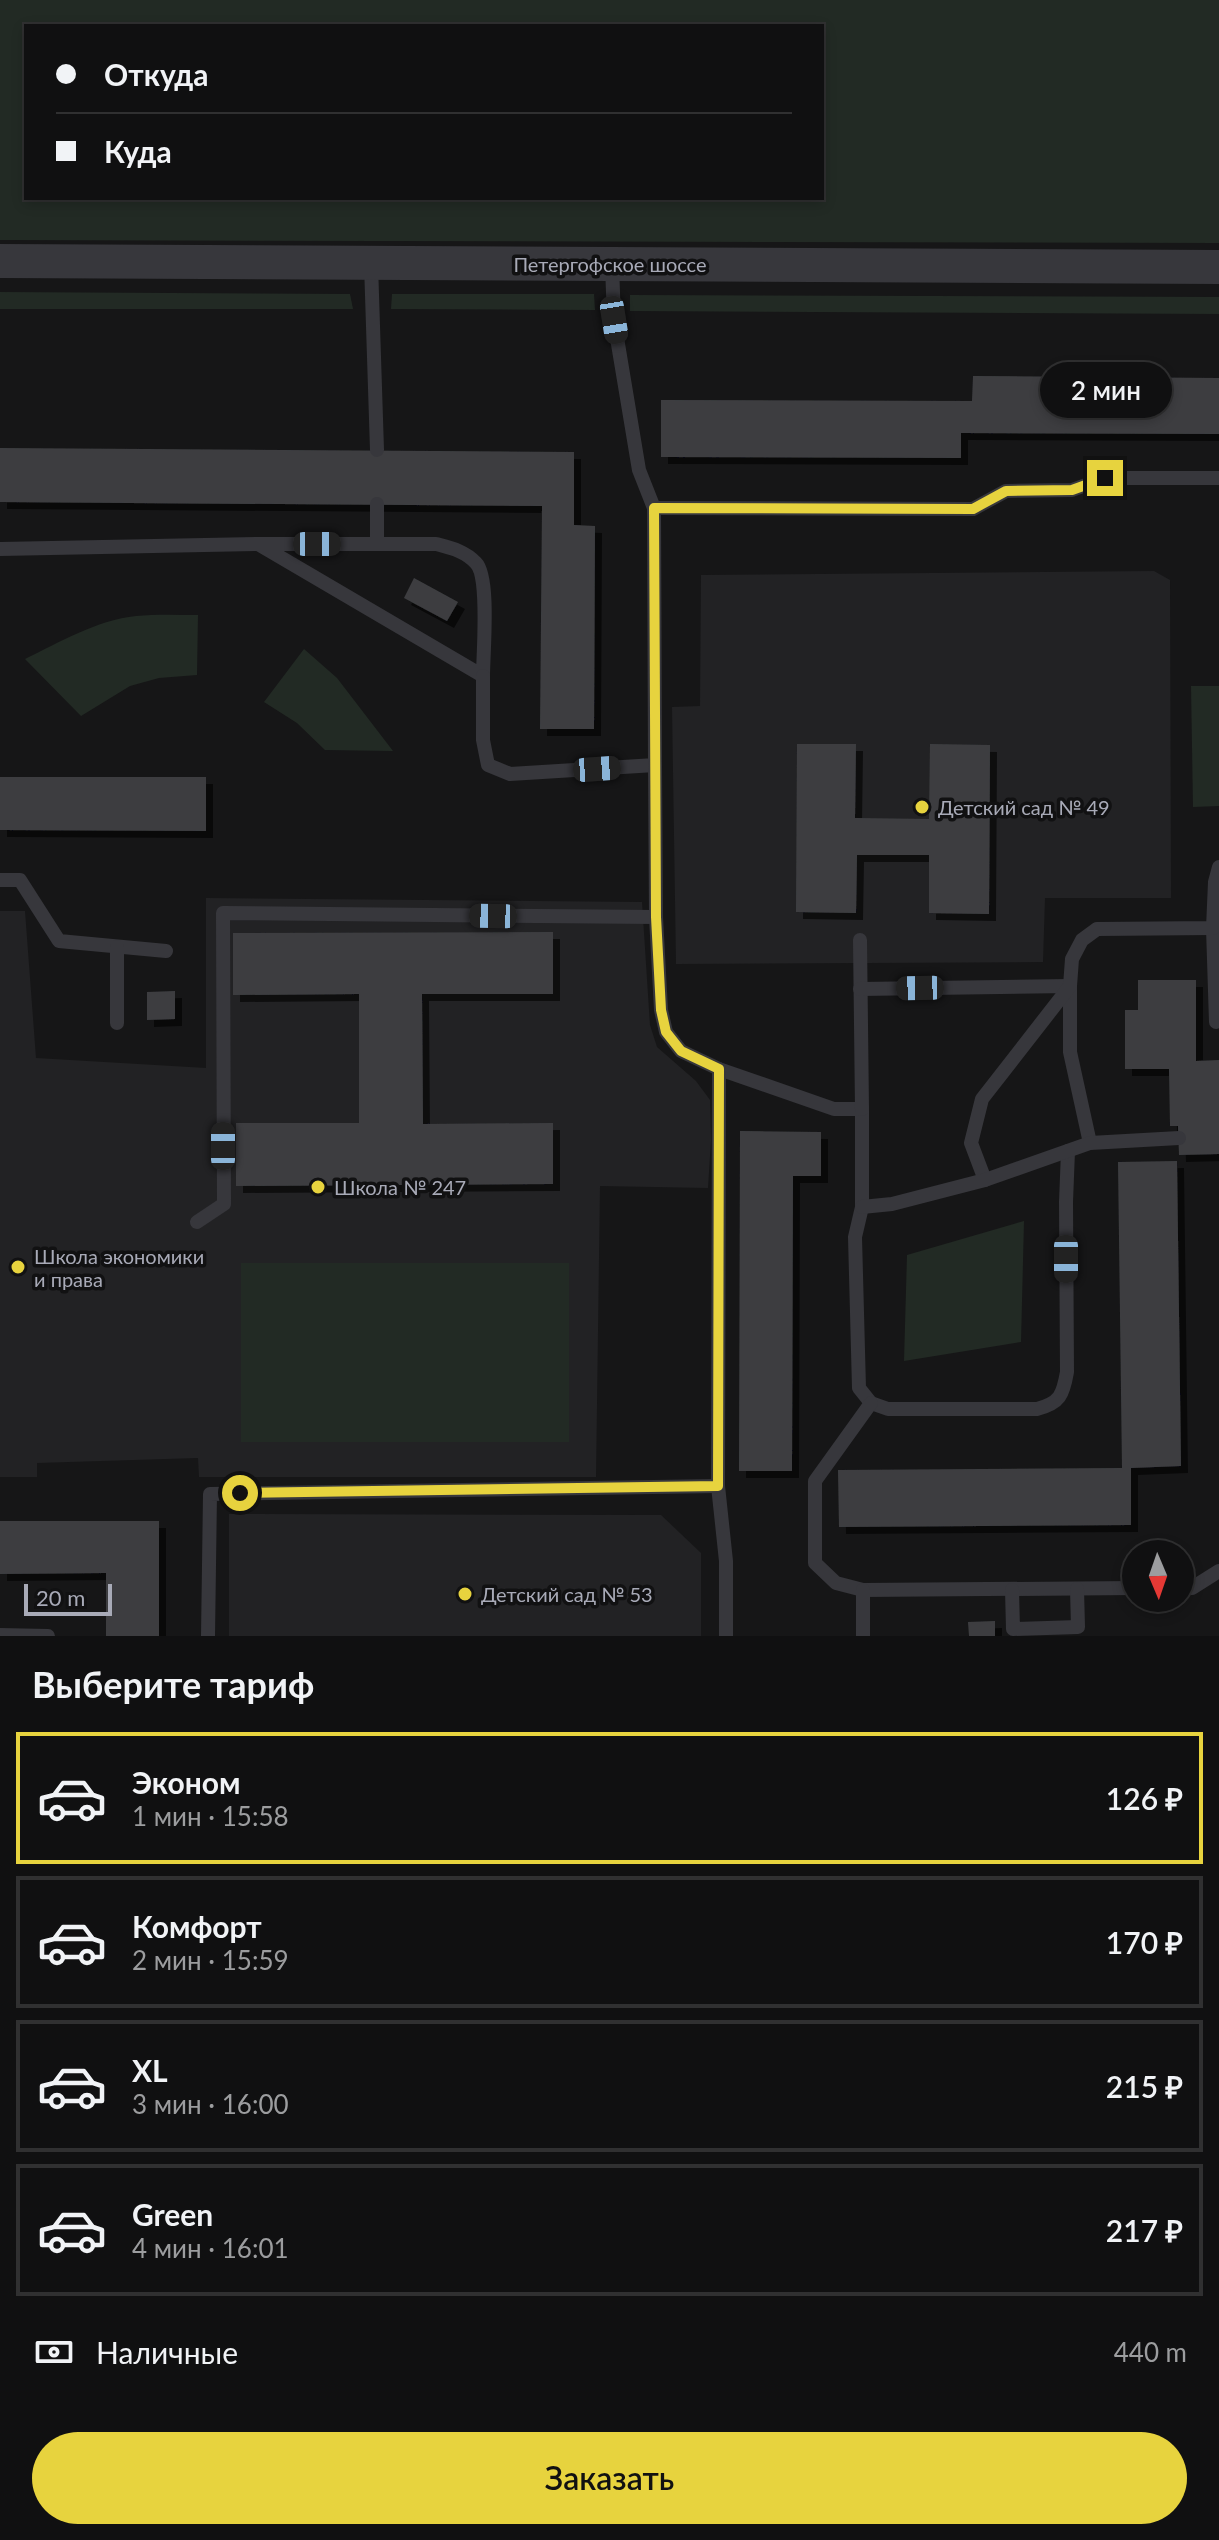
<!DOCTYPE html>
<html lang="ru">
<meta charset="utf-8">
<style>
:root{--surface:#101011;--page:#19191a;--text:#f1f3f6;--muted:#9c9d9f;--line:#303031;--accent:#e7d33e}
body{margin:0;font-family:Lato,sans-serif;background:var(--page);color:var(--text);height:100vh;display:flex;flex-direction:column;font-size:30px;white-space:nowrap}
*{box-sizing:border-box;margin:0}
p{font-size:26px;color:var(--muted)}
.icon{flex:none;width:44px;height:44px;fill:none;stroke:currentColor;stroke-width:2;stroke-linecap:round;stroke-linejoin:round}
.map{position:relative;height:1636px;overflow:hidden}
.panel{display:flex;flex-direction:column;background:var(--surface);flex:1}
.panel>*{flex:none}
.top-card{position:absolute;left:24px;top:24px;width:800px;height:176px;border-radius:0px;box-shadow:0 4px 12px #0003,0 0 0 2px var(--line);display:grid;align-content:center;height:176px;padding:0 32px;background:var(--surface)}
.needle{width:52px;rotate:178deg}
.tools{position:absolute;left:1122px;top:1540px;display:grid;gap:16px}
.tools a{display:grid;place-items:center;width:72px;height:72px;border-radius:50%;background:var(--surface);box-shadow:0 4px 12px #0003,0 0 0 2px var(--line);font-size:40px}
.scale{position:absolute;left:24px;bottom:20px;width:88px;box-sizing:border-box;padding-left:8px;border:4px solid #a8aab7;border-top:0;font-size:22px;line-height:28px;white-space:nowrap;color:#a8aab7;-webkit-text-stroke:6px #111112;paint-order:stroke}
.end{position:absolute;width:36px;height:36px;margin:-18px;border:10px solid #e7d33e;background:#111;box-shadow:0 0 0 4px #111}
.from{border-radius:50%}
.bubble{position:absolute;height:56px;border-radius:28px;background:var(--surface);box-shadow:0 4px 12px #0003,0 0 0 2px var(--line);font-size:26px;font-weight:600;line-height:56px;text-align:center}
.car{position:absolute;width:24px;height:48px;margin:-24px -12px;border-radius:10px;box-shadow:0 0 6px 2px #0007;background:linear-gradient(#222 24%,#8ab4d8 0 40%,#222 0 76%,#8ab4d8 0 86%,#222 0)}
.top-card b{display:flex;align-items:center;gap:28px;height:76px;font-size:30px}
.top-card b+b{border-top:2px solid var(--line)}
.top-card i{width:20px;height:20px;background:var(--text)}
ul{padding:0;list-style:none}
li{display:flex;align-items:center;gap:24px;height:132px;margin:0 16px 12px;padding:0 16px;border:4px solid var(--line);border-radius:0px}
li div{flex:1}
li b{display:block;font-size:30px}
li em{font-style:normal;font-weight:600}
li.current{border-color:var(--accent)}
li>.icon{width:72px;height:72px;stroke-width:1.5}
h2{padding:0 32px;font-size:36px;line-height:96px}
.pay{display:flex;align-items:center;gap:20px;height:88px;padding:0 32px;font-size:30px}
.pay p{margin-inline-start:auto}
.button{display:flex;gap:16px;margin-top:auto;padding:16px 32px}
.button a{flex:1;height:92px;border-radius:48px;background:var(--accent);color:#111;font-size:32px;font-weight:600;line-height:92px;text-align:center}
.map>svg:first-child{display:block}
.built{fill:#222224}
.green{fill:#222a24;fill-rule:evenodd}
.building{fill:#3d3e41;filter:url(#shadow)}
.lines{fill:none;stroke-linecap:round;stroke-linejoin:round}
.service{stroke:#37373c;stroke-width:14}
.tertiary{stroke:#37373c;stroke-width:34}
.route{stroke:#e7d33e;stroke-width:10}
.poi-dot{fill:#e7d33e;stroke:#111112;stroke-width:3}
.labels{text-anchor:middle;dominant-baseline:central;stroke-width:7;stroke-linejoin:round;paint-order:stroke}
.street-label{font-size:20px;fill:#a8aab7;stroke:#111112}
.poi-label{font-size:20px;fill:#a8aab7;stroke:#111112;text-anchor:start}
</style>
<div class="map">
<svg width="1219" height="1636" viewBox="0 0 1219 1636">
<defs>
<filter id="shadow"><feDropShadow dx="7" dy="7" stdDeviation="0" flood-color="#0009"/></filter>
</defs>
<rect width="100%" height="100%" fill="#161617"/>
<g class="built">
<polygon points="1154,571 1170,580 1171,898 1045,898 1043,962 676,964 672,707 700,706 701,575"/>
<polygon points="206,898 642,902 650,1025 657,1047 696,1081 710,1100 711,1140 708,1188 600,1186 596,1477 199,1477 198,1458 37,1463 37,1477 0,1477 0,911 25,911 36,1058 206,1068"/>
<polygon points="229,1514 661,1515 701,1553 701,1636 229,1636"/>
</g>
<g class="green">
<path d="M 0,0 L 1219,0 L 1219,243 L 0,240 ZM 26,26 L 822,26 L 822,198 L 26,198 Z"/>
<polygon points="0,292 350,294 353,309 0,309"/>
<polygon points="392,294 594,294 595,310 391,309"/>
<polygon points="630,295 1219,297 1219,314 630,311"/>
<path d="M 198,615 L 197,675 L 159,678 L 130,686 L 81,716 L 25,659 C 60,642 97,620 136,616 C 156,614 178,615 198,615 Z"/>
<polygon points="304,649 337,678 393,751 325,750 297,723 264,702"/>
<polygon points="1191,686 1219,686 1219,806 1193,807"/>
<polygon points="1024,1221 1021,1342 904,1361 907,1255"/>
<rect x="241" y="1263" width="328" height="179"/>
</g>
<g class="building">
<polygon points="973,376 1219,378 1219,434 961,433 961,458 661,457 661,400 972,401"/>
<polygon points="0,448 574,452 574,525 595,526 594,729 540,729 542,506 0,502"/>
<polygon points="414,578 458,602 447,621 404,598"/>
<polygon points="797,744 856,744 855,818 929,819 930,744 990,745 989,914 929,913 929,855 857,855 856,913 796,912"/>
<polygon points="0,777 206,777 206,831 0,830"/>
<polygon points="553,932 553,994 422,994 423,1124 553,1123 553,1184 236,1186 236,1123 359,1123 359,994 233,995 233,933"/>
<polygon points="1138,980 1196,980 1196,1061 1219,1060 1219,1154 1179,1155 1178,1126 1170,1126 1169,1069 1125,1069 1125,1010 1138,1010"/>
<polygon points="175,991 175,1019 147,1020 147,992"/>
<polygon points="740,1131 821,1132 821,1176 793,1176 792,1471 739,1471"/>
<polygon points="1177,1161 1181,1466 1131,1468 1131,1525 839,1527 838,1470 1122,1468 1118,1162"/>
<polygon points="0,1521 159,1521 159,1636 106,1636 106,1573 0,1574"/>
<polygon points="995,1621 995,1636 969,1636 968,1622"/>
</g>
<g class="lines">
<g class="service">
<polyline points="371,264 377,450"/>
<polyline points="654,508 973,509 1006,491 1072,490 1105,478 1219,478"/>
<polyline points="377,544 377,504"/>
<path d="M 0,549 L 258,544 L 436,544 C 451,548 465,551 476,563 C 490,577 483,653 483,676 L 258,544"/>
<polyline points="483,676 483,740 488,765 510,774 655,765 654,508 639,470 614,320 612,265"/>
<path d="M 655,765 L 656,917 L 661,1010 L 666,1032 L 681,1051 L 719,1069 L 834,1109 L 862,1109 L 862,1207 L 855,1237 L 859,1388 L 871,1403 L 888,1409 L 1037,1409 C 1060,1403 1063,1395 1067,1372 L 1066,1202 L 1068,1151"/>
<polyline points="0,880 20,880 59,941 166,951"/>
<polyline points="1213,928 1216,1022"/>
<polyline points="860,940 862,1109"/>
<polyline points="860,989 1070,986 1070,1052 1090,1143"/>
<polyline points="117,1023 117,947"/>
<polyline points="719,1069 718,1486 726,1561 726,1636"/>
<polyline points="985,1180 971,1143 982,1099 1070,986 1072,959 1082,940 1097,929 1213,928 1215,882 1219,867"/>
<polyline points="862,1207 892,1204 985,1180 1090,1143 1179,1138"/>
<polyline points="197,1222 224,1204 223,913 656,917"/>
<polyline points="871,1403 815,1481 815,1563 836,1583 863,1590 1136,1588"/>
<polyline points="1180,1588 1192,1588 1219,1571"/>
<polyline points="1012,1590 1013,1629 1078,1627 1077,1589"/>
<polyline points="0,1635 48,1636"/>
<polyline points="208,1636 210,1494 718,1486"/>
<polyline points="863,1636 863,1590"/>
</g>
<polyline class="tertiary" points="0,261 1219,267"/>
</g>
<g class="lines">
<polyline class="route" points="240,1493 718,1486 719,1069 681,1051 666,1032 661,1010 656,917 654,508 973,509 1006,491 1072,490 1105,478"/>
</g>
<g class="poi-dot">
<circle cx="922" cy="807" r="8"/>
<circle cx="318" cy="1187" r="8"/>
<circle cx="18" cy="1267" r="8"/>
<circle cx="465" cy="1594" r="8"/>
</g>
<g class="labels">
<g class="street-label">
<text x="610" y="264">Петергофское шоссе</text>
</g>
<g class="poi-label">
<text x="938" y="807">Детский сад № 49</text>
<text x="334" y="1187">Школа № 247</text>
<text x="34" y="1256">Школа экономики<tspan x="34" dy="23">и права</tspan></text>
<text x="481" y="1594">Детский сад № 53</text>
</g>
</g>
</svg>
<div class="tools">
<a><svg class="needle" viewBox="-14 -14 28 28"><path d="M0-13l5 13h-10z" fill="#e53935"/><path d="M0 13l5-13h-10z" fill="#9c9d9f"/></svg></a>
</div>
<div class="scale">20 m</div>
<i class="end from" style="left:240px;top:1493px"></i>
<i class="end" style="left:1105px;top:478px"></i>
<div class="bubble" style="left:1040px;top:362px;width:132px">2 мин</div>
<i class="car" style="left:614px;top:320px;rotate:171deg"></i>
<i class="car" style="left:317px;top:544px;rotate:90deg"></i>
<i class="car" style="left:597px;top:769px;rotate:86deg"></i>
<i class="car" style="left:493px;top:916px;rotate:271deg"></i>
<i class="car" style="left:920px;top:988px;rotate:269deg"></i>
<i class="car" style="left:223px;top:1146px;rotate:0deg"></i>
<i class="car" style="left:1066px;top:1259px;rotate:180deg"></i>
<div class="top-card">
<b><i class="from"></i>Откуда</b>
<b><i></i>Куда</b>
</div>
</div>
<section class="panel">
<h2>Выберите тариф</h2>
<ul>
<li class="current"><svg class="icon" aria-label="car" viewBox="0 0 24 24"><path d="M5 17H2v-5l4-1 3-4h7l3 4 3 1v5h-3M9 17h6M6 11h13"/><circle cx="7" cy="17" r="2"/><circle cx="17" cy="17" r="2"/></svg><div><b>Эконом</b><p>1 мин · 15:58</p></div><em>126 ₽</em></li>
<li><svg class="icon" aria-label="car" viewBox="0 0 24 24"><path d="M5 17H2v-5l4-1 3-4h7l3 4 3 1v5h-3M9 17h6M6 11h13"/><circle cx="7" cy="17" r="2"/><circle cx="17" cy="17" r="2"/></svg><div><b>Комфорт</b><p>2 мин · 15:59</p></div><em>170 ₽</em></li>
<li><svg class="icon" aria-label="car" viewBox="0 0 24 24"><path d="M5 17H2v-5l4-1 3-4h7l3 4 3 1v5h-3M9 17h6M6 11h13"/><circle cx="7" cy="17" r="2"/><circle cx="17" cy="17" r="2"/></svg><div><b>XL</b><p>3 мин · 16:00</p></div><em>215 ₽</em></li>
<li><svg class="icon" aria-label="car" viewBox="0 0 24 24"><path d="M5 17H2v-5l4-1 3-4h7l3 4 3 1v5h-3M9 17h6M6 11h13"/><circle cx="7" cy="17" r="2"/><circle cx="17" cy="17" r="2"/></svg><div><b>Green</b><p>4 мин · 16:01</p></div><em>217 ₽</em></li>
</ul>
<div class="pay"><svg class="icon" aria-label="cash" viewBox="0 0 24 24"><path d="M3 7h18v10H3z"/><circle cx="12" cy="12" r="2"/></svg>Наличные<p>440 m</p></div>
<div class="button"><a>Заказать</a></div>
</section>
